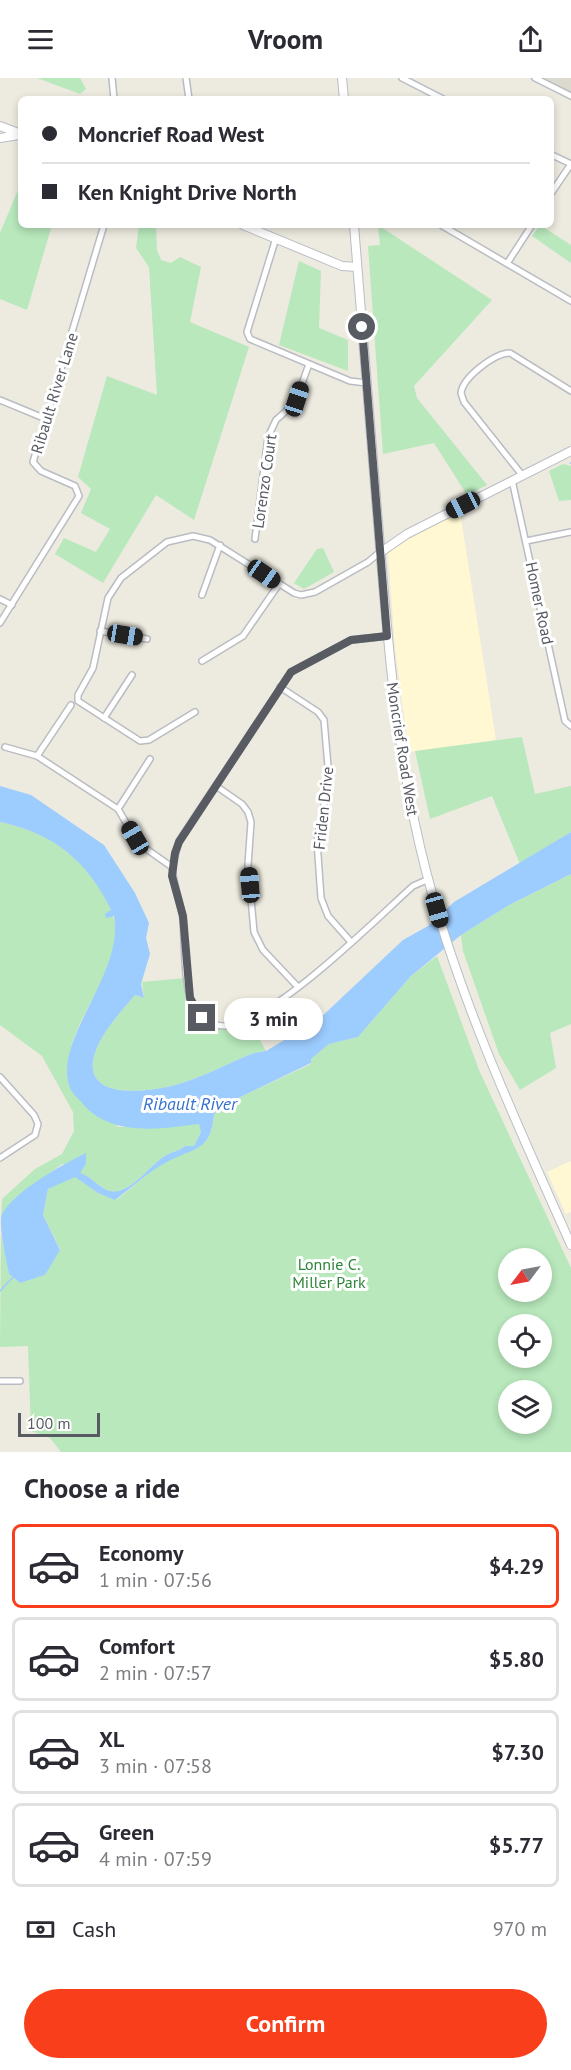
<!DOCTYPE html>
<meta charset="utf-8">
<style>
:root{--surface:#fff;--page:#f7f7f7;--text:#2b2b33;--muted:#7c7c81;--line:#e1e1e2;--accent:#f83e1a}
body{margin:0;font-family:"PT Sans",sans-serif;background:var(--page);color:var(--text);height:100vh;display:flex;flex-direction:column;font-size:22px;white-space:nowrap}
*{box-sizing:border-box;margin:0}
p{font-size:20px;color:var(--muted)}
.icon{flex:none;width:33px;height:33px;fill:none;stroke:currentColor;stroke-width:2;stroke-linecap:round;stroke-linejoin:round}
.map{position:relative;height:1374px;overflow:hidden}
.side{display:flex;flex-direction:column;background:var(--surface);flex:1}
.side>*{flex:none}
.guide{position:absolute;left:18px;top:18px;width:536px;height:132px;border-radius:9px;box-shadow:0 3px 9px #0003;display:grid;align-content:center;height:132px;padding:0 24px;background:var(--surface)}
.needle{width:39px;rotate:238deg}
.tools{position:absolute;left:498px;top:1170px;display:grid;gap:12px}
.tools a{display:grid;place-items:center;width:54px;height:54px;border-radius:50%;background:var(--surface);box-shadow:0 3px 9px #0003;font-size:30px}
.scale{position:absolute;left:18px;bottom:15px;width:82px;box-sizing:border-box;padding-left:6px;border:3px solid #585c62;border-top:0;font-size:16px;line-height:21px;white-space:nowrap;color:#585c62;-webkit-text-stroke:4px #fff;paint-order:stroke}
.end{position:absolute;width:27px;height:27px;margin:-14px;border:8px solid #585c62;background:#fff;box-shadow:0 0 0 3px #fff}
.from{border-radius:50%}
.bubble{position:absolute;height:42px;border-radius:21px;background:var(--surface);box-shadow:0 3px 9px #0003;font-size:20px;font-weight:700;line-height:42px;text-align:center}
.car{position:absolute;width:18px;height:36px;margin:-18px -9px;border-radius:8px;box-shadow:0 0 4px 2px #0007;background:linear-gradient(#222 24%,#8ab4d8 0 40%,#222 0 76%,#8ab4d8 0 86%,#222 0)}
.guide b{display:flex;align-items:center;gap:21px;height:57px;font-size:22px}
.guide b+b{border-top:2px solid var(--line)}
.guide i{width:15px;height:15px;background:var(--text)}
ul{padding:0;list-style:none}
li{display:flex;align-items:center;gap:18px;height:84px;margin:0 12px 9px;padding:0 12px;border:3px solid var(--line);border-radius:9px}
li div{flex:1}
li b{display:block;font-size:22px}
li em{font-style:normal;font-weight:700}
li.on{border-color:var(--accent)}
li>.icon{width:54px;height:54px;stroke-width:1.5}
h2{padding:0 24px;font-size:27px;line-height:72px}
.pay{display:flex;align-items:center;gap:15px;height:66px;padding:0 24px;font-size:22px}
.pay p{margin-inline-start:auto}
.button{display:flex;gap:12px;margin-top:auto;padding:12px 24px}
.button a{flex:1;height:69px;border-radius:36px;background:var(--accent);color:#fff;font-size:24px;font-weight:700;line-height:69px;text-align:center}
header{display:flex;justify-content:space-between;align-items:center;height:78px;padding:0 24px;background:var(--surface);font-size:27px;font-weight:700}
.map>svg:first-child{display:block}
.commercial{fill:#fff8d2}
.education{fill:#dcdace}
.green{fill:#b8e8bc;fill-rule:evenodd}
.water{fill:#9dccff}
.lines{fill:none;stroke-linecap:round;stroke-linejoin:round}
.stream{stroke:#9dccff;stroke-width:1.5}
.street-casing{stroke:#babcc3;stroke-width:8}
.secondary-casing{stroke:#babdc5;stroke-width:10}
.street{stroke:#fff;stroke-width:5}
.secondary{stroke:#fff;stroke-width:8}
.route{stroke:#585c62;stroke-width:8}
.labels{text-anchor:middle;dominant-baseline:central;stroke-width:6;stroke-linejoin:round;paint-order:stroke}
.street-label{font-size:16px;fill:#585c62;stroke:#fff}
.park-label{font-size:16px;fill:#2d8538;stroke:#fff}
.water-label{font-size:18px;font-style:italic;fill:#3672cc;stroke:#fff}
</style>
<header><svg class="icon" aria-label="menu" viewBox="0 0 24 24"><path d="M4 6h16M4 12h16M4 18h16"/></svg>Vroom<svg class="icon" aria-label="share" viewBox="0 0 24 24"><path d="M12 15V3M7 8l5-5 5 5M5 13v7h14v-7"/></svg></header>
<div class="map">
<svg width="571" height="1374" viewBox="0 0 571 1374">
<rect width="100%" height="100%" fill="#edebdf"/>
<g class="commercial">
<polygon points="460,434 496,662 409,674 395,571 388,474 394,467"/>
<polygon points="571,1083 571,1134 566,1136 547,1094"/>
</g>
<polygon class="education" points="544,0 571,0 571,14"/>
<g class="green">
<polygon points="37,0 80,0 86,11 80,16"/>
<polygon points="21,105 21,147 52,147 27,232 0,221 0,155"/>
<polygon points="139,147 156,147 157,172 161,182 171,185 180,179 201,189 190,244 249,269 194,442 156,417 103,505 55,476 64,460 96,474 110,451 81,435 91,411 78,399 107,298 157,317 149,189 136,170"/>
<polygon points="378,147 492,222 414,308 417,320 487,407 467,417 434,365 383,376 368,168 380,167"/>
<polygon points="540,147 571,167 571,185 532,158"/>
<polygon points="299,183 321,193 319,250 348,262 348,293 279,267"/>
<polygon points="563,386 571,388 571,422 559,423 549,393"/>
<polygon points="323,470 334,494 304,511 294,505 317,471"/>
<polygon points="522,659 535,716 571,708 571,754 520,786 492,718 430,741 415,673"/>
<path d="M 0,744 C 47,753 87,780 108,825 C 114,839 119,853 115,869 C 107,902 85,929 74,960 C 70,970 69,981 67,991 L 118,1049 L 200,1046 L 201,1054 L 194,1068 L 185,1068 C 178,1074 172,1073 165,1078 C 151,1086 127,1121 107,1112 C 97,1108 91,1098 79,1095 L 80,1091 L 62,1086 L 15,1120 L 1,1140 L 2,1121 L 35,1091 L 62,1076 L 74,1053 L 73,1034 L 42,978 L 0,947 Z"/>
<polygon points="571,796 571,946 550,955 556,990 520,1012 499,976 463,873 461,857 511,826"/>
<path d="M 437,878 L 479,992 L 571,1190 L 571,1374 L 61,1374 L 50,1360 L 31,1353 L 28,1268 L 0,1269 L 1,1156 L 9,1196 L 20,1205 L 45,1197 L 60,1171 L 43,1137 L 48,1111 L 75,1098 L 98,1115 L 116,1122 C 132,1110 148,1094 165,1084 C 193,1069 211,1075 214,1036 L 230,1024 L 311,986 L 311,981 L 329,966 L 358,959 L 411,898 ZM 508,1180 L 542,1180 L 542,1214 L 508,1214 ZM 508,1246 L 542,1246 L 542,1280 L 508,1280 ZM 508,1312 L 542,1312 L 542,1346 L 508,1346 Z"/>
<path d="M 185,900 C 190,941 206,963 250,944 L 266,973 L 254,975 C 226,986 196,1003 167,1009 C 146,1013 88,1022 93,983 C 97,959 120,935 135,917 L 144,920 L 142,904 Z"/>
</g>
<path class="water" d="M 0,708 L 31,717 L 104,767 L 135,815 L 149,845 L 146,860 L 150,876 L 141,906 L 144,920 L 135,917 C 120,935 97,959 93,983 C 88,1022 146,1013 167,1009 C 196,1003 226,986 254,975 L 266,973 L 318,942 L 403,862 L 428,848 L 454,824 L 571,754 L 571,796 L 511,826 L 461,857 L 411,898 L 358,959 L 329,966 L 311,981 L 311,985 L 230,1024 L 214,1036 C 211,1075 193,1069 165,1085 C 148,1094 131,1110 115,1122 L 98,1115 L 75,1099 L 48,1111 L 43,1137 L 60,1172 L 45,1197 L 20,1205 L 9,1196 C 6,1181 0,1156 1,1140 C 7,1117 65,1085 86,1075 L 86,1086 L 80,1095 C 91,1098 97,1108 107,1112 C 127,1121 151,1086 165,1078 C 172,1073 178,1074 185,1068 L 194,1068 L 201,1054 L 199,1046 C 161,1051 111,1059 83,1026 C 80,1022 74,1017 71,1012 C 49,964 125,898 114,838 L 106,840 L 105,836 L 111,832 C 88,783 53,755 0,744 Z"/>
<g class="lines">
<g class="stream">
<polyline points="570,385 571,385"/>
<polyline points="0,1213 14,1198"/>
</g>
<defs>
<g id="street">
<polyline points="112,0 114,21"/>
<polyline points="186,0 189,21"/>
<polyline points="402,0 443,21"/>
<polyline points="535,0 571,18"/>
<polyline points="550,76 571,86"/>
<polyline points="550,117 571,86"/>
<polyline points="441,147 571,223"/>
<polyline points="276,160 247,254 250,261 350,303 367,305"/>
<polyline points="508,184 532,147"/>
<polyline points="0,322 46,341"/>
<path d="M 522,397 L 464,324 L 461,315 C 463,299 495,275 510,275 L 571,313"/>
<polyline points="512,402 565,643 571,648"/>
<polyline points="255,461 268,359 276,342 295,325 309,286"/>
<polyline points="526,463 571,454"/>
<polyline points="202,517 220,467"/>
<polyline points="0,521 12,527"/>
<polyline points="0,545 79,418 75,408 41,393 33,384 104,147"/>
<polyline points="100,553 147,561"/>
<polyline points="202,583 243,558 279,506"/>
<polyline points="280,609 318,634 324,642 329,700 317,763 321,820 328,838 351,864"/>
<polyline points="195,634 149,662 140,663 78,623 78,617 93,590 108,520 121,500 167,464 193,458 210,462 294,515 301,517 315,514 368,484 380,474"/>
<polyline points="104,640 132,597"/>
<path d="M 5,669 L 37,678 L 118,731 L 138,765 L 172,789 C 173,807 181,824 183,842 C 185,865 183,915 196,933 C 203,942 216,949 227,948 C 276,942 375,842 413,808 L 429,801"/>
<polyline points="37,678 71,627"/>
<polyline points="216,708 242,726 248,734 251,744 248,787 254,854 263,872 298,909"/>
<polyline points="118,731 150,681"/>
<polyline points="172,789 179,763 291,594 351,562 387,558"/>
<polyline points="0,999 34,1037 38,1046 35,1057 0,1080"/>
<polyline points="0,1303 20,1303"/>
</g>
<g id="secondary">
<polyline points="342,0 344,21"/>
<polyline points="0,48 21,56"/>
<polyline points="0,60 19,57"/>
<polyline points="243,147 342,188 357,189"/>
<path d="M 354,147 C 361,242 370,337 377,432 C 387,553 395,674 426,793 C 460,923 516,1044 571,1167"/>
<polyline points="381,474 407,456 571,373"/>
</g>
</defs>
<use href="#street" class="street-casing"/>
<use href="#secondary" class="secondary-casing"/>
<use href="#street" class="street"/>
<use href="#secondary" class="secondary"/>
</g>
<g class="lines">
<polyline class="route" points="202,940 190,920 183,838 172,798 175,775 179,764 291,594 351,562 387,558 362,249"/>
</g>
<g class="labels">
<g class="street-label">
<text transform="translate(54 315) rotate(-73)">Ribault River Lane</text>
<text transform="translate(264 403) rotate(-82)">Lorenzo Court</text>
<text transform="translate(540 525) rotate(78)">Homer Road</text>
<text transform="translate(403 671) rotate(81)">Moncrief Road West</text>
<text transform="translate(323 730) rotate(-84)">Friden Drive</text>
</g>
<g class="park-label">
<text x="329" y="1186">Lonnie C.<tspan x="329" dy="18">Miller Park</tspan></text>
</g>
<g class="water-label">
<text x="190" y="1025">Ribault River</text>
</g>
</g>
</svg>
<div class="tools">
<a><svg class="needle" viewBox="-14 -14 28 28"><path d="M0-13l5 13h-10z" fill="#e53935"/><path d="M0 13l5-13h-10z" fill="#7c7c81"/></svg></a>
<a><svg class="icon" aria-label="locate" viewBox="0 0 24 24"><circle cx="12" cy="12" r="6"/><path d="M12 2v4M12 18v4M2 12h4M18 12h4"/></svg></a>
<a><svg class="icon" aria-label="layers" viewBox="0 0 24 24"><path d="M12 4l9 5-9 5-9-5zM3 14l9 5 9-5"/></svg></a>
</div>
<div class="scale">100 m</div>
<i class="end from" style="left:362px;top:249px"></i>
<i class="end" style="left:202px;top:940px"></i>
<div class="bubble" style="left:224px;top:920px;width:99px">3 min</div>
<i class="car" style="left:297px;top:321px;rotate:18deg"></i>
<i class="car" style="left:463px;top:427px;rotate:243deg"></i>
<i class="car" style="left:264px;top:496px;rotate:125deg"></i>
<i class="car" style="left:125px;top:557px;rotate:99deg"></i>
<i class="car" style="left:135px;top:760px;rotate:330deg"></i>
<i class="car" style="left:250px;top:807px;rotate:355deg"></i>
<i class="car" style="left:437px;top:832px;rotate:164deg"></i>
<div class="guide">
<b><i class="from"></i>Moncrief Road West</b>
<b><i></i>Ken Knight Drive North</b>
</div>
</div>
<section class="side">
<h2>Choose a ride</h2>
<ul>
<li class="on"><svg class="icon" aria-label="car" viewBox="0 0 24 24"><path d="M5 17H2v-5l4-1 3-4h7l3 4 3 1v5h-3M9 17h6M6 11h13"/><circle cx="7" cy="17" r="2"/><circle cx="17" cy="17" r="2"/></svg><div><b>Economy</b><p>1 min · 07:56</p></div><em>$4.29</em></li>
<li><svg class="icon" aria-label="car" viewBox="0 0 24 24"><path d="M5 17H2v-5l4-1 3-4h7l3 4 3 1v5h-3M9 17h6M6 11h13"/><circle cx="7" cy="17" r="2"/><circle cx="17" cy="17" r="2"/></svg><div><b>Comfort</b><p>2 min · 07:57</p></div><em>$5.80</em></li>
<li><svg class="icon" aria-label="car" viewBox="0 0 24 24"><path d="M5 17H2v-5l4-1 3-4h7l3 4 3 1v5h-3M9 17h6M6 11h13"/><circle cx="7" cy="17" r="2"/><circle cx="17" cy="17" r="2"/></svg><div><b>XL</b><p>3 min · 07:58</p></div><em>$7.30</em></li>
<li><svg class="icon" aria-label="car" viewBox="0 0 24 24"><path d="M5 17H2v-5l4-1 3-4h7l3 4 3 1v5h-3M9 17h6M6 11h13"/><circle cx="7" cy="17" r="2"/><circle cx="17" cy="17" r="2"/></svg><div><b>Green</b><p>4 min · 07:59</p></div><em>$5.77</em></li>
</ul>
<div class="pay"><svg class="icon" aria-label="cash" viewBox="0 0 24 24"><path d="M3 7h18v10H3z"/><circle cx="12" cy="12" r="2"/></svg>Cash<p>970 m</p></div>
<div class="button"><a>Confirm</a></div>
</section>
